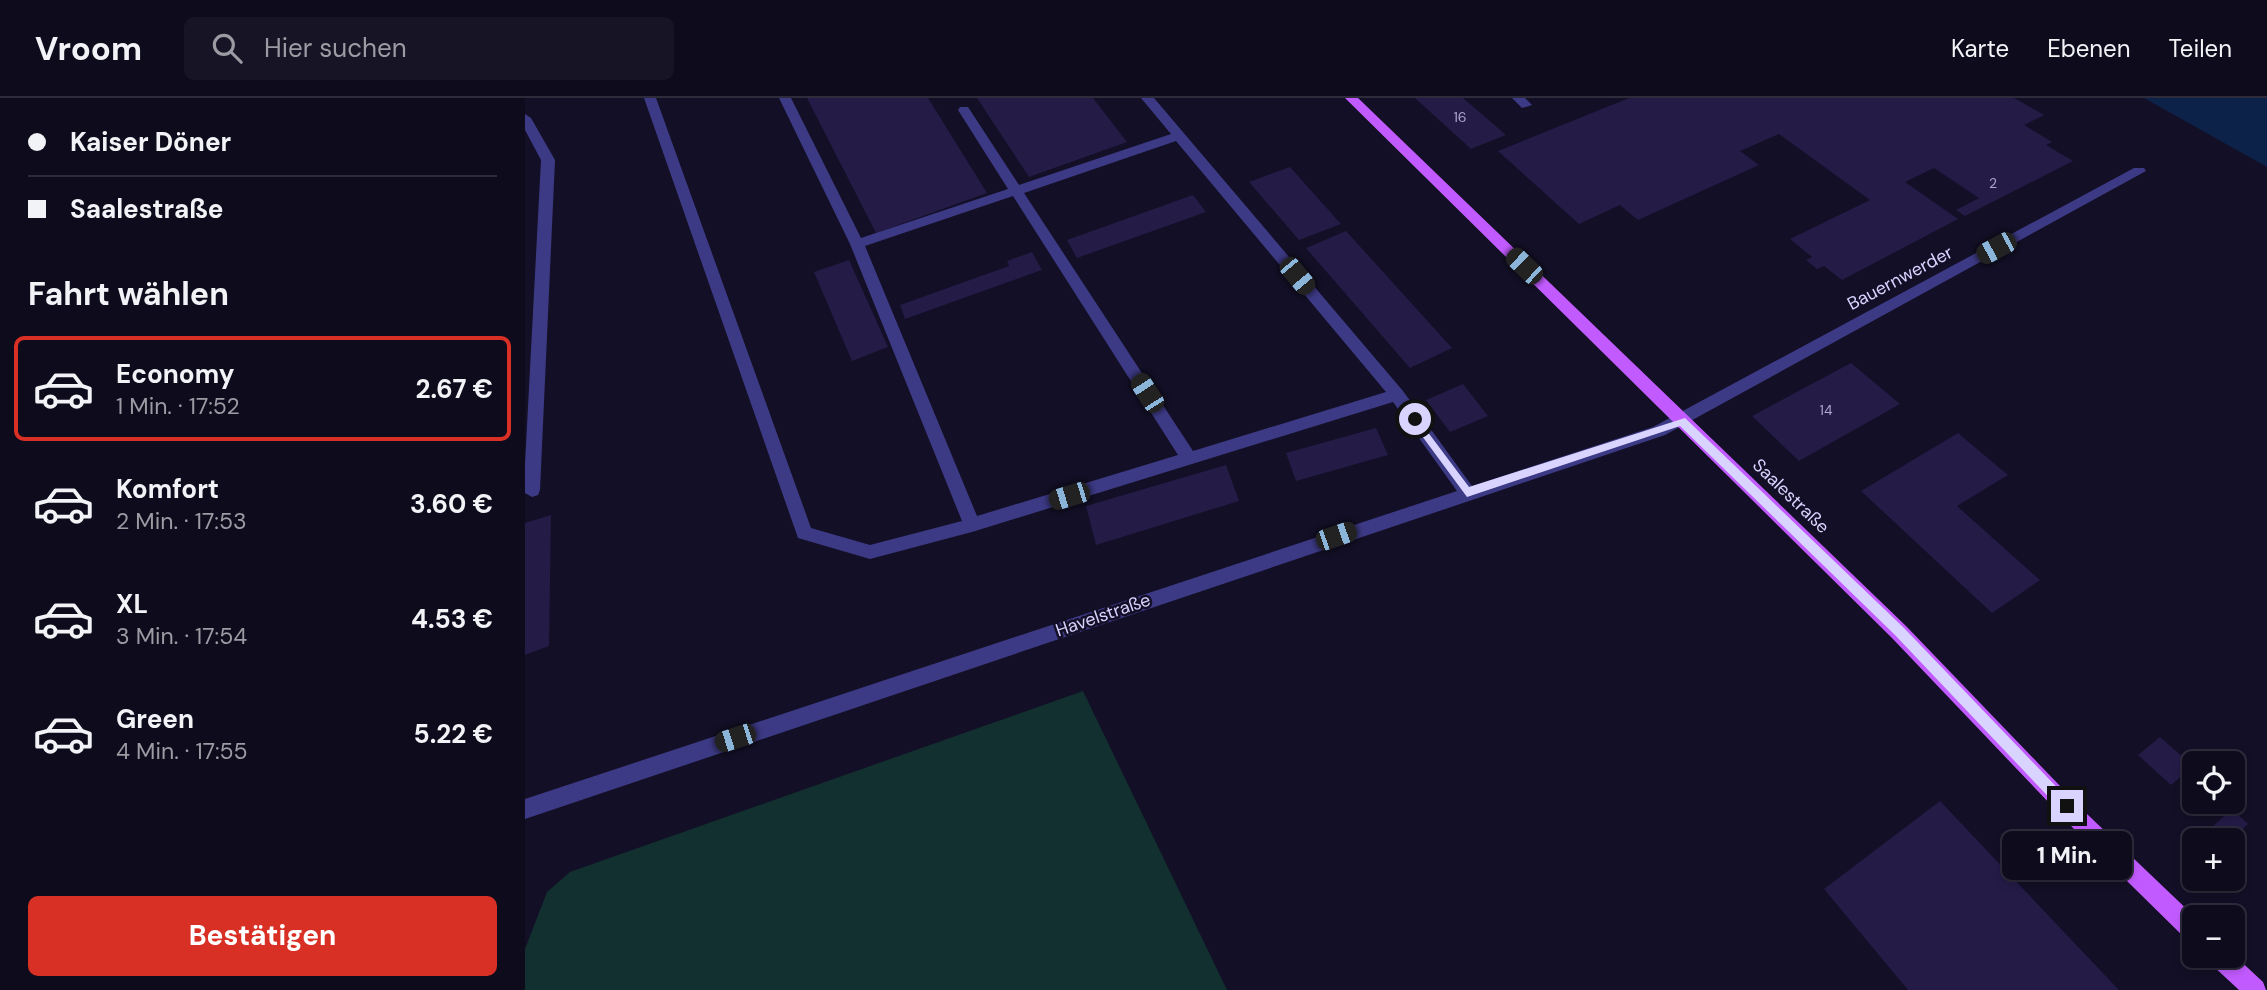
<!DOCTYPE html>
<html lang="de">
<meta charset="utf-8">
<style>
:root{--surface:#0e0b1c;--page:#171425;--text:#f1f3f6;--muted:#9b9ba3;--line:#2e2b3b;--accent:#d93025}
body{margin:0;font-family:"DM Sans",sans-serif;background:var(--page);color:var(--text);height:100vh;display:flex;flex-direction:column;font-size:26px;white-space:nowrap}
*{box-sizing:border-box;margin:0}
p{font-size:23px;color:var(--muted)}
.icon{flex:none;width:38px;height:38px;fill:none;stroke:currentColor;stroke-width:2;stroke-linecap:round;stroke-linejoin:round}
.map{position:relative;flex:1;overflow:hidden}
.details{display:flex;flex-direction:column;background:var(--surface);width:525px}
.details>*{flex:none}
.hud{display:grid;align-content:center;height:154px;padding:0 28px;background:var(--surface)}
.controls{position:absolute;left:1657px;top:653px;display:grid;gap:14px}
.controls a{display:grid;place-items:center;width:63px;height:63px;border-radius:10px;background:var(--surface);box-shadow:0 4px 10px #0003,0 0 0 2px var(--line);font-size:35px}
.end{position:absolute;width:32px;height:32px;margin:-16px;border:9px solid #d9d4ff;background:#111;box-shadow:0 0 0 4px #111}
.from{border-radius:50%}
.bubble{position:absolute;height:49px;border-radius:10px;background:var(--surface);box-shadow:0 4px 10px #0003,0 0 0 2px var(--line);font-size:23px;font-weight:700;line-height:49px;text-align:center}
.car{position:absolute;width:21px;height:42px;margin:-21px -10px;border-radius:9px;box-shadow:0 0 5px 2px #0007;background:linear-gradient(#222 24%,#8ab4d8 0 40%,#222 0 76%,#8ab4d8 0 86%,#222 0)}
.hud b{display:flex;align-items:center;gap:24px;height:66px;font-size:26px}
.hud b+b{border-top:2px solid var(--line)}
.hud i{width:18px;height:18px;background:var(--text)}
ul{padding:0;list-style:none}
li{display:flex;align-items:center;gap:21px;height:105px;margin:0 14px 10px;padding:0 14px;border:4px solid transparent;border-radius:10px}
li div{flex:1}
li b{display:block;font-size:26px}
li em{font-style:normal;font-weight:700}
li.on{border-color:var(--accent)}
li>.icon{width:63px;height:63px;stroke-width:1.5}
h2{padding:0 28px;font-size:32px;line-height:84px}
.button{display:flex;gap:14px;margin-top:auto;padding:14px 28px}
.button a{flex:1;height:80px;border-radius:10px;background:var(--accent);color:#fff;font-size:28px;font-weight:700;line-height:80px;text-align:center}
header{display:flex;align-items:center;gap:42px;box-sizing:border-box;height:98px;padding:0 35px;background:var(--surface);border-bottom:2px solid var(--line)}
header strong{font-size:33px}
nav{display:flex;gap:38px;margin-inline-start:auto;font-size:24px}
.search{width:490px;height:63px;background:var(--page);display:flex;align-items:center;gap:18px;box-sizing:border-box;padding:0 24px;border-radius:10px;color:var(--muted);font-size:26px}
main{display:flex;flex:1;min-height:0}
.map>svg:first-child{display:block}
.green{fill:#12302f}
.water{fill:#0c2248}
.building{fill:#241b47}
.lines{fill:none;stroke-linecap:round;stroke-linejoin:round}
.minor{fill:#3d3a85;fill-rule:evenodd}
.major{fill:#c25bff;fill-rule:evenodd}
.route{fill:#d9d4ff}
.labels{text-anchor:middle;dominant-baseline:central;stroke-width:5;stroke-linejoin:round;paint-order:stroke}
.number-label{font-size:14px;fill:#aca6d1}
.street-label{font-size:18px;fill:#d9d4ff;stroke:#130f26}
</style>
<header>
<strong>Vroom</strong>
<div class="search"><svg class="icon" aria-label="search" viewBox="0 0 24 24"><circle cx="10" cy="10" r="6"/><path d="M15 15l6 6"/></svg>Hier suchen</div>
<nav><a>Karte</a><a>Ebenen</a><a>Teilen</a></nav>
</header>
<main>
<section class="details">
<div class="hud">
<b><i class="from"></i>Kaiser Döner</b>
<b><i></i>Saalestraße</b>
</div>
<h2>Fahrt wählen</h2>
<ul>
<li class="on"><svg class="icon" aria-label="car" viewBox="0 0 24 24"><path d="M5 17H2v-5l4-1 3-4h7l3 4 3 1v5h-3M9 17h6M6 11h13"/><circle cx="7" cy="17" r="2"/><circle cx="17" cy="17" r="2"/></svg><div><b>Economy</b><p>1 Min. · 17:52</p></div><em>2.67 €</em></li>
<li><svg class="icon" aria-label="car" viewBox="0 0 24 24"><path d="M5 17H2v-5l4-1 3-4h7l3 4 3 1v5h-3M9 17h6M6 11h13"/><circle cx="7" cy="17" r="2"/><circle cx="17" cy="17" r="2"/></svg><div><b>Komfort</b><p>2 Min. · 17:53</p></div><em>3.60 €</em></li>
<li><svg class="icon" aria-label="car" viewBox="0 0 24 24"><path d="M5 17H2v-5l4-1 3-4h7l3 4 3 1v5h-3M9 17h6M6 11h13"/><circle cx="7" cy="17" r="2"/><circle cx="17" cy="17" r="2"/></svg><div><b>XL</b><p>3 Min. · 17:54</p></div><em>4.53 €</em></li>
<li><svg class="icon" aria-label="car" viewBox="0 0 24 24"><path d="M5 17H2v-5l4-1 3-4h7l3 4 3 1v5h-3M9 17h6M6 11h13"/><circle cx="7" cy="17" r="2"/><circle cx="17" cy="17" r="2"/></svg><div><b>Green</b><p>4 Min. · 17:55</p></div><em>5.22 €</em></li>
</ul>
<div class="button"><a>Bestätigen</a></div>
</section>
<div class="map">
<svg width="1742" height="892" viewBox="0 0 1742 892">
<rect width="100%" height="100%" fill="#130f26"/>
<polygon class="green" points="558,593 702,892 0,892 0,851 22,794 45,774"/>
<polygon class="water" points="1619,0 1742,0 1742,69"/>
<g class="building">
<polygon points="282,0 403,0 462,95 351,135"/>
<polygon points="452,0 568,0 602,44 504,79"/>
<polygon points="890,0 938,0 981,37 946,51"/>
<polygon points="1104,0 1489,0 1519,17 1499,27 1527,44 1521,47 1548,63 1440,118 1431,112 1454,100 1409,70 1380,84 1433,121 1317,182 1299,168 1292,171 1281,162 1287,159 1265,141 1345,102 1254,36 1215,53 1234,67 1113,122 1095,107 1054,126 973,53"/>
<polygon points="765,69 816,126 774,142 724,84"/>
<polygon points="668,97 681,114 552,160 542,142"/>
<polygon points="821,133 927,250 885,270 781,150"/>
<polygon points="507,154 517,172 380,221 375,207 484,168 482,163"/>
<polygon points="324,162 363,249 327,263 289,174"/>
<polygon points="1326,265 1375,306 1274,363 1227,318"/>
<polygon points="938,286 963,318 925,334 901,302"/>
<polygon points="851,330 863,357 771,383 761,355"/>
<polygon points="1433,335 1483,377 1432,408 1515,482 1467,515 1336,393"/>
<polygon points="701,367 714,403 571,447 561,408"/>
<polygon points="26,417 24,548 0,557 0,425"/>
<polygon points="1635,639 1668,668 1646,687 1613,657"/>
<polygon points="1415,703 1594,892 1383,892 1299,791"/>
<polygon points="1707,711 1723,726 1705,742 1700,742 1687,729"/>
</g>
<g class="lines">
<g class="minor">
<path d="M 119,0 L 131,0 L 286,430 L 345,447 L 437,423 L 325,146 L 254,0 L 266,0 L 336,140 L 483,91 L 433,12 L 435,9 L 443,9 L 494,87 L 646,36 L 616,0 L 629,0 L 878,293 L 947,388 L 1128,329 L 1609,70 L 1619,70 L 1621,73 L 1140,337 L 0,721 L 0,701 L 932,393 L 868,304 L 447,434 L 345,461 L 273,440 ZM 651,43 L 861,294 L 668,353 L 499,95 ZM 488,98 L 653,357 L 452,418 L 340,148 Z"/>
<polygon points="987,0 1000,0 1007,7 997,10"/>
<polygon points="0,16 6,20 30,62 15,392 13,397 7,399 0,395 0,366 16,62 0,32"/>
</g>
<g class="major">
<polygon points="820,0 833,0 1381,528 1562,716 1670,819 1670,845 1662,842 1548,730 1367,540"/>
<polygon points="1708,856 1738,884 1741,892 1714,892 1686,866 1683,858"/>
</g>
</g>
<polygon class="route" points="890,317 944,389 1160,320 1379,530 1546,704 1546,713 1537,713 1370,537 1155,328 942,399 886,323 884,321"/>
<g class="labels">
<g class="number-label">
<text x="935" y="19">16</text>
<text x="1468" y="85">2</text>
<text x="1301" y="312">14</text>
</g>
<g class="street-label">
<text transform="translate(1375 180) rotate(-28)">Bauernwerder</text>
<text transform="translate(1266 398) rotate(44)">Saalestraße</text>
<text transform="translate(578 517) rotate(-19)">Havelstraße</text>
</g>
</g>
</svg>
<div class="controls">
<a><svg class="icon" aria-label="locate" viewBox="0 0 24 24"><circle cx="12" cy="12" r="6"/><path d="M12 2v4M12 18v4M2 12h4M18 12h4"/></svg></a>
<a>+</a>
<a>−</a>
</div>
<i class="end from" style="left:890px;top:321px"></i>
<i class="end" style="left:1542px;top:708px"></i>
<div class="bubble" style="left:1477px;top:733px;width:130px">1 Min.</div>
<i class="car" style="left:1471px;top:150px;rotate:242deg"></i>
<i class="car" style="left:999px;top:168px;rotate:314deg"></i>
<i class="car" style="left:772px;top:178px;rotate:140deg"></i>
<i class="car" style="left:622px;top:295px;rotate:327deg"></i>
<i class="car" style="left:544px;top:398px;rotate:253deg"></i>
<i class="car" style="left:811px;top:438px;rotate:71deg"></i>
<i class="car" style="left:210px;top:640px;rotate:252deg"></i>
</div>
</main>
